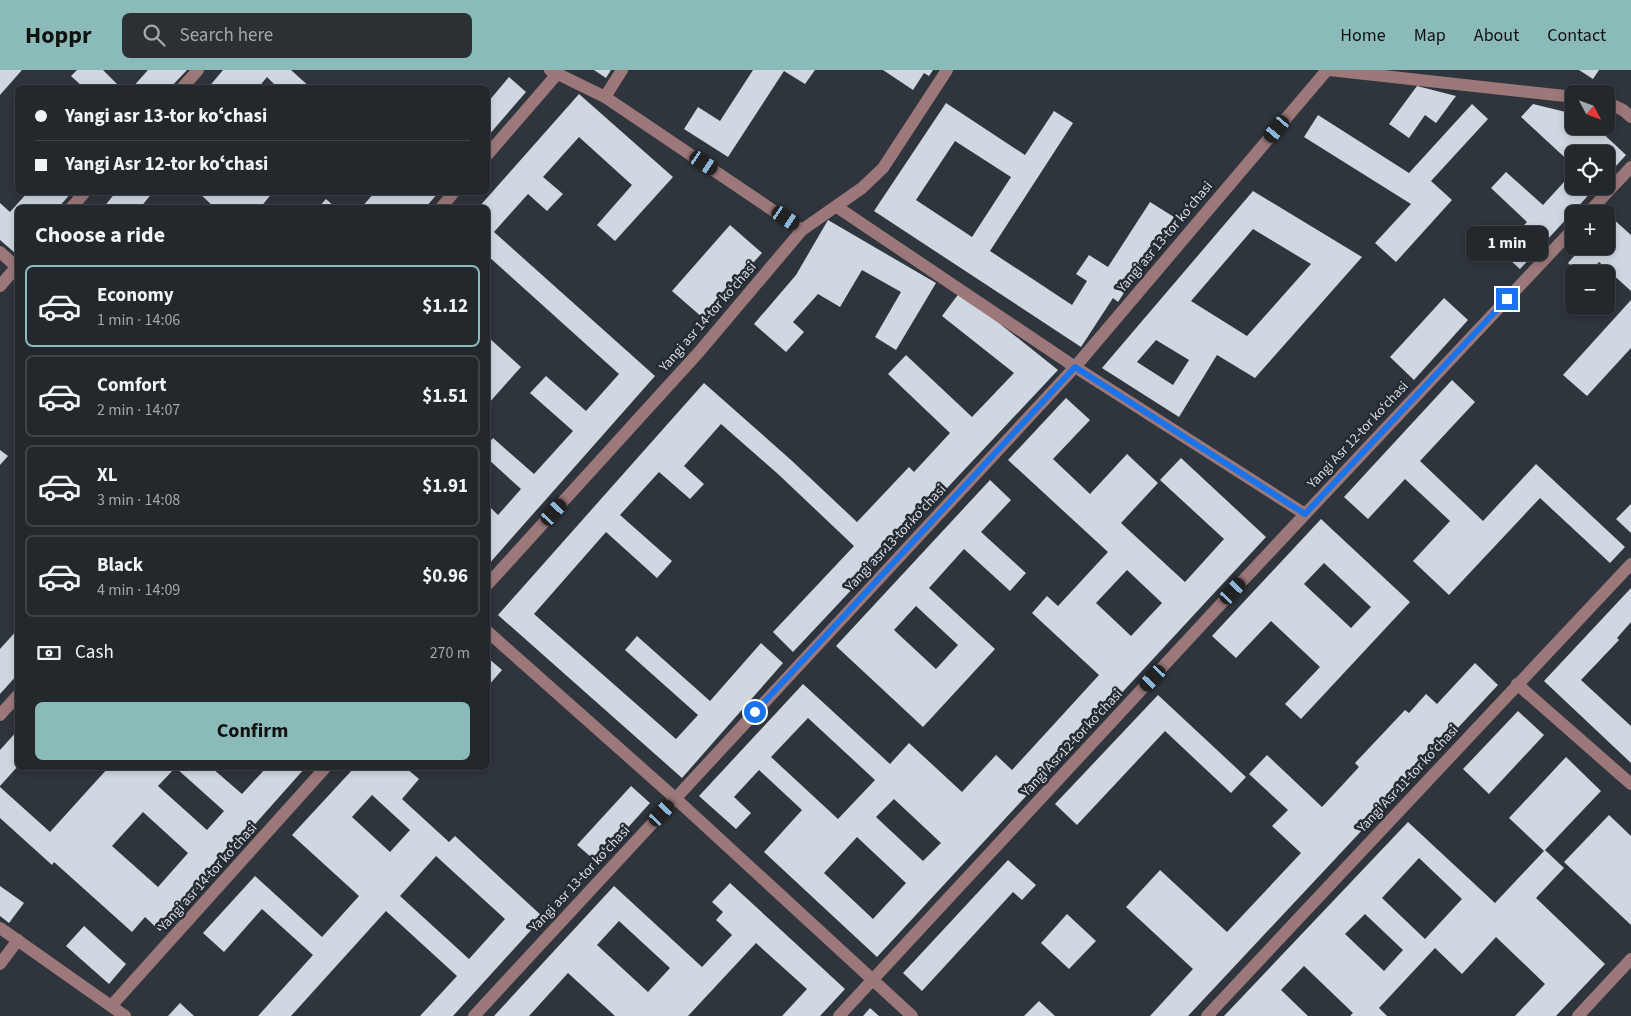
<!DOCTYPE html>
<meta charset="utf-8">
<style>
:root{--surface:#23282d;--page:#2b3035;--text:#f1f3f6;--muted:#a3a6aa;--line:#404449;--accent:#8bbbb9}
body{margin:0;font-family:"Source Sans 3",sans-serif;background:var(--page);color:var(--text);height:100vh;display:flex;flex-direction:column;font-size:19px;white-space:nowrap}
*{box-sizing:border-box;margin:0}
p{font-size:16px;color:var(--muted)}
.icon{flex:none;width:28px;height:28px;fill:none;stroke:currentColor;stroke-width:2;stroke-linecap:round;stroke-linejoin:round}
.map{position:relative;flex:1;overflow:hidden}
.panel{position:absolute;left:15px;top:135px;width:475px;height:565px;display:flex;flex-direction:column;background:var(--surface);border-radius:8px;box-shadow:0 2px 8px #0003,0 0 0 1px var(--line)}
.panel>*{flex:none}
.guide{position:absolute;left:15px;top:15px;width:475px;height:110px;border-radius:8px;box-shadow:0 2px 8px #0003,0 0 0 1px var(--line);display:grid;align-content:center;height:110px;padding:0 20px;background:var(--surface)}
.needle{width:32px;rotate:131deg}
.controls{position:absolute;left:1565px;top:15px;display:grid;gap:10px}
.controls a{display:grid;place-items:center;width:50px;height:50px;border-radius:8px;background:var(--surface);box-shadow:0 2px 8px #0003,0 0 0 1px var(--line);font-size:25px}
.end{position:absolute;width:22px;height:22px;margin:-11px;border:6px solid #1a73e8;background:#fff;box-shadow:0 0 0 2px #fff}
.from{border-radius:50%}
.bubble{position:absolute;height:35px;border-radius:8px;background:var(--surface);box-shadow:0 2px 8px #0003,0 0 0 1px var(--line);font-size:16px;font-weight:700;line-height:35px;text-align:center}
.car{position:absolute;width:15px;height:30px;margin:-15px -8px;border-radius:6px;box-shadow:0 0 4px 1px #0007;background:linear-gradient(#222 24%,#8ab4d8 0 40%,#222 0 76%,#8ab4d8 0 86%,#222 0)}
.guide b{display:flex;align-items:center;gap:18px;height:48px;font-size:19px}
.guide b+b{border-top:1px solid var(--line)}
.guide i{width:12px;height:12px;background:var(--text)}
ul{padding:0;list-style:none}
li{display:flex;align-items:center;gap:15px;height:82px;margin:0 10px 8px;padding:0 10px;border:2px solid var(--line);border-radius:8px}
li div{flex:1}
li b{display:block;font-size:19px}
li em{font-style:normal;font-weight:700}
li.current{border-color:var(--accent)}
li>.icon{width:45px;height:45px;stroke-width:1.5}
h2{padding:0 20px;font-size:22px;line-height:60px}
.pay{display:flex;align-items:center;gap:12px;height:55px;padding:0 20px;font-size:19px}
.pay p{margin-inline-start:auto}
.primary-button{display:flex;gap:10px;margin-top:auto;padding:10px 20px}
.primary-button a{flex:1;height:58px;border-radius:8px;background:var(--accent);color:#111;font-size:20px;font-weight:700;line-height:58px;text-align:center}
header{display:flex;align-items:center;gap:30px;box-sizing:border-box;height:70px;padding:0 25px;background:var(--accent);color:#111}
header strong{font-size:24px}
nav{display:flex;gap:28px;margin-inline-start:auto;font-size:18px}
.search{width:350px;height:45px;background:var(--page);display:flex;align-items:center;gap:12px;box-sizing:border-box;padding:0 18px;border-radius:8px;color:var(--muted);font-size:19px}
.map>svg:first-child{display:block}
.building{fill:#cfd7e0;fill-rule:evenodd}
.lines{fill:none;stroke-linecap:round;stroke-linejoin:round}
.minor{stroke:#9c787a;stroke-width:12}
.route{stroke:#1a73e8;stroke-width:6}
.labels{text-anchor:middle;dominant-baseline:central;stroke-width:5;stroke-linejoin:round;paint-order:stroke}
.street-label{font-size:14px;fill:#dbdfe3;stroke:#252b32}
</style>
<header>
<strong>Hoppr</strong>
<div class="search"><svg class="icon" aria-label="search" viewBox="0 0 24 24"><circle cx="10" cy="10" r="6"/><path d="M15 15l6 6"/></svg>Search here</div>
<nav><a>Home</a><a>Map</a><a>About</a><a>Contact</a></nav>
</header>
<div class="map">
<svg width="1631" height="946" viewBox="0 0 1631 946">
<rect width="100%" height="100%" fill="#2f353c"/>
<g class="building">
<polygon points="0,0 22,0 0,25"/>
<polygon points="77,0 103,0 121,18 84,18 71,6"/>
<polygon points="148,0 187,0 170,18 132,18"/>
<polygon points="223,0 291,0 311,18 278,18 267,7 258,18 208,18"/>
<polygon points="594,0 611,0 606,8"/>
<polygon points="753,0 815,0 805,14 784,1 728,87 684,59 698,37 720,51"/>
<polygon points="883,0 933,0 929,6 924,3 913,20"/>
<polygon points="1579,0 1599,0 1593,9"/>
<polygon points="509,7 526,22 488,66 488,32"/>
<polygon points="1417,16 1456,26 1436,53 1425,45 1409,68 1389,54"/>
<polygon points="579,24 673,107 615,171 597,155 632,115 579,67 543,107 563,124 547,141 528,124 494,162 655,306 488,495 488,435 498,445 521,419 488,389 488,374 493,368 534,404 573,361 530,323 546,306 586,341 619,304 488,186 488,138 478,138"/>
<path d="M 946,33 L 1025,85 L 1054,41 L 1073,53 L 990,181 L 1072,235 L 1087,211 L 1076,204 L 1089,185 L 1108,197 L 1150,132 L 1174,147 L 1118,232 L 1113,228 L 1081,277 L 874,141 ZM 955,71 L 1011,107 L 972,167 L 916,130 Z"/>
<polygon points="1472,34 1488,49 1431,111 1452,130 1396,192 1375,173 1411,134 1304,67 1318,45 1409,103"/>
<polygon points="1533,34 1574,44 1574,56 1595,56 1626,85 1606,107 1606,84 1574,84 1574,96 1521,47"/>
<polygon points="1574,101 1574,116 1597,116 1520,199 1500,181 1527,152 1491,118 1506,102 1543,135"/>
<path d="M 1253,121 L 1362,187 L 1255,308 L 1217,285 L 1179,347 L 1102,298 ZM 1253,159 L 1311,194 L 1247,266 L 1191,231 ZM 1156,270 L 1189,290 L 1173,315 L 1137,292 Z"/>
<polygon points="28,122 72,122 58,138 18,138 18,180 15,183 0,170 0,133 10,142"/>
<polygon points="116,122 153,122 140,138 103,138"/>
<polygon points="198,122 234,122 238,126 240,122 273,122 260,138 215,138"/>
<polygon points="375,122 439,122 425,138 361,138"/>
<polygon points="326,129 336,138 318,138"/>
<polygon points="1611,147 1631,165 1631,221 1599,192 1588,204 1580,204 1568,193 1583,176 1606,176 1606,151"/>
<polygon points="828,150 936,213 896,280 875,267 901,222 862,200 840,237 818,224 793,252 804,262 786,282 754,254 796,205"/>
<polygon points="730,155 762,183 703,248 672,221"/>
<polygon points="960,222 1058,300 793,582 773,562 854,476 778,404 721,354 684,396 704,414 690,429 659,402 620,445 672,491 657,508 606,462 534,544 676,669 698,645 625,580 637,566 710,631 761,573 783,593 682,708 498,545 704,313 791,390 857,452 909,397 914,402 950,363 888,304 906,285 972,347 1014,303 942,246"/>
<polygon points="1444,228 1468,250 1414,310 1390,287"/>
<polygon points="1631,230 1631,278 1587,326 1563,305"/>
<polygon points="488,267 521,297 488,334"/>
<polygon points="1452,310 1475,332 1420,391 1483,451 1536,394 1625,477 1610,493 1540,428 1449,525 1413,491 1450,451 1405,409 1368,449 1344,427"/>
<path d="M 1066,328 L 1090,350 L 1053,389 L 1090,424 L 1127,384 L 1158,413 L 1121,453 L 1185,512 L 1224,469 L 1160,410 L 1181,388 L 1266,467 L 877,887 L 764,782 L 802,740 L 759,700 L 734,727 L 751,743 L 736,759 L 699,726 L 803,614 L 890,694 L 909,673 L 962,722 L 996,685 L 1012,700 L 1099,605 L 1032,543 L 1047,526 L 1058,536 L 1108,482 L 1008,390 ZM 1127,500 L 1162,533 L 1131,566 L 1096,533 ZM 808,648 L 875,710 L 838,749 L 771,687 ZM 894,729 L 941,773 L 923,791 L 876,747 ZM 857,767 L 906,813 L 873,849 L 824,803 Z"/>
<polygon points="0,380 8,386 0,395"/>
<path d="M 990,410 L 1011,430 L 981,462 L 1026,503 L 1010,521 L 964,479 L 929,518 L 995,579 L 923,657 L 836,576 ZM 916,536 L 958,575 L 936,599 L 894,560 Z"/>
<polygon points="1631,434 1631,463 1616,449"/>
<path d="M 1321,449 L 1410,532 L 1301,649 L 1285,634 L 1320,597 L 1271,551 L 1236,588 L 1212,566 ZM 1324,493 L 1371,537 L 1351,558 L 1304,514 Z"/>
<polygon points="1631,518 1631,552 1617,568 1619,570 1581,610 1631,656 1631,693 1544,611"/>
<polygon points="18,559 18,604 0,624 0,579"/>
<polygon points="488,588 502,600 488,616"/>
<polygon points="1475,593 1498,615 1188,946 1150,946 1193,899 1126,837 1160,800 1227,862 1301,783 1272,756 1288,740 1249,704 1267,685 1322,737 1359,697 1355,693 1405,640 1409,643 1426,624 1437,634"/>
<polygon points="1158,625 1246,707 1231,723 1165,661 1077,755 1055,734"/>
<polygon points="1518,641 1544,665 1489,724 1463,699"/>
<polygon points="18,660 18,696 0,716 0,680"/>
<path d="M 1566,687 L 1601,721 L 1545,780 L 1564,798 L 1536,828 L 1605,894 L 1556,946 L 1515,946 L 1545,914 L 1496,867 L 1462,904 L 1435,878 L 1379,938 L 1387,946 L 1350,946 L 1353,943 L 1304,896 L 1281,920 L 1308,946 L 1224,946 L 1408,752 L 1495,833 L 1544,781 L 1509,748 ZM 1419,788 L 1462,829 L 1425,869 L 1382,828 ZM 1365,844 L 1403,880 L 1384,901 L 1345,864 Z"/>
<path d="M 108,698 L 175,698 L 158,716 L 207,760 L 224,741 L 176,698 L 212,698 L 242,724 L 266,698 L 305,698 L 160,861 L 145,847 L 132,862 L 54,792 L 52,795 L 0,748 L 0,717 L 50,762 ZM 143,742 L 188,783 L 158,817 L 112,776 Z"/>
<path d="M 354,698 L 406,698 L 419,709 L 402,729 L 449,772 L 455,766 L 543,847 L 453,946 L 420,946 L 457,906 L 386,841 L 291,946 L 258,946 L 313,885 L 262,839 L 224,882 L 203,863 L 255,806 L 322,867 L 359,826 L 292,765 ZM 372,725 L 410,760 L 390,782 L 352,747 ZM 436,786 L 505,849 L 469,889 L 400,826 Z"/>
<polygon points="631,716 650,733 597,792 577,775"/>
<polygon points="1609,745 1631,766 1631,855 1564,792"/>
<polygon points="1008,790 1036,815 1022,830 1013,822 922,921 903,903"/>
<path d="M 730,813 L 845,919 L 820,946 L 782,946 L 807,919 L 756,873 L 688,946 L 615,946 L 568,903 L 529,946 L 494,946 L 614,816 L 702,897 L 732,865 L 716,850 L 723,842 L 712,832 ZM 619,851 L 670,898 L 648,922 L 597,875 Z"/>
<polygon points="0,816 24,833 9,853 0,846"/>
<polygon points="1067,844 1096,871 1069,899 1041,873"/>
<polygon points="84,856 126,894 109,914 66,876"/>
<polygon points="1039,931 1055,946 1024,946"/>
<polygon points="180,933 194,946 168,946"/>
<polygon points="870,938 879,946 863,946"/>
</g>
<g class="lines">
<g class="minor">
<polyline points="550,0 605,27 802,160"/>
<polyline points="1329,0 1574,27"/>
<polyline points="182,18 198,0"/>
<polyline points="605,27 622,0"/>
<polyline points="1606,32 1623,40 1631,47"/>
<polyline points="488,84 558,3"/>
<polyline points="837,137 1075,297 1305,444"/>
<polyline points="71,138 85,122"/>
<polyline points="441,138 454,122"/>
<polyline points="1587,144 1631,97"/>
<polyline points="0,182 18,198"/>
<polyline points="0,216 18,195"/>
<polyline points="488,514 699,282 802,160 862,118 883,98 947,0"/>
<polyline points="488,562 675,728 912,946"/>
<polyline points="1517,614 1631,714"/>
<polyline points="0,645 18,625"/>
<polyline points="0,858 125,946"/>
<polyline points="0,894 18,870"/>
<polyline points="112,935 325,698"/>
<polyline points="474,946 1075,297 1327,0"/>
<polyline points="839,946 1233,521 1574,158"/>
<polyline points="1207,946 1631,494"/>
<polyline points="1578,946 1631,889"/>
</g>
</g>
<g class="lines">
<polyline class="route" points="755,642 1075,297 1305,444 1507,229"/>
</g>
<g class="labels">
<g class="street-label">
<text transform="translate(1165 167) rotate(-50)">Yangi asr 13-tor koʻchasi</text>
<text transform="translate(708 247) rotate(-49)">Yangi asr 14-tor koʻchasi</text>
<text transform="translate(1358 365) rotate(-47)">Yangi Asr 12-tor koʻchasi</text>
<text transform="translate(896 468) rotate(-47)">Yangi asr 13-tor koʻchasi</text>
<text transform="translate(1072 673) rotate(-47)">Yangi Asr 12-tor koʻchasi</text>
<text transform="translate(1408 709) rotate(-47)">Yangi Asr 11-tor koʻchasi</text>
<text transform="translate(208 807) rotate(-48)">Yangi asr 14-tor koʻchasi</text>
<text transform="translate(580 809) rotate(-47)">Yangi asr 13-tor koʻchasi</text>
</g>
</g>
</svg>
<div class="controls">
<a><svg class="needle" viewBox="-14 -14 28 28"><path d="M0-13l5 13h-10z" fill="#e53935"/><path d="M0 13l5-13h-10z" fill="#a3a6aa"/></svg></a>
<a><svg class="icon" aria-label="locate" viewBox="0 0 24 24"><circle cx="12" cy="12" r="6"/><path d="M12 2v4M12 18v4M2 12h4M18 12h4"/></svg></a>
<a>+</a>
<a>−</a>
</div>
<i class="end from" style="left:755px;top:642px"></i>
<i class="end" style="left:1507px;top:229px"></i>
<div class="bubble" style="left:1466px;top:156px;width:82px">1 min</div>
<i class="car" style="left:1277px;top:59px;rotate:220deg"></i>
<i class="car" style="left:704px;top:93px;rotate:124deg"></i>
<i class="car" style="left:786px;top:148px;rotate:124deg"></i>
<i class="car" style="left:554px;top:442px;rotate:42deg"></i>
<i class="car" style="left:1233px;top:521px;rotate:43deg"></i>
<i class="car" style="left:1153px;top:608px;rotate:223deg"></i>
<i class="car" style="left:662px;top:743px;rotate:43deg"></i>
<div class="guide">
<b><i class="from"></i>Yangi asr 13-tor koʻchasi</b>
<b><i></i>Yangi Asr 12-tor koʻchasi</b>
</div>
<section class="panel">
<h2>Choose a ride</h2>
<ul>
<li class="current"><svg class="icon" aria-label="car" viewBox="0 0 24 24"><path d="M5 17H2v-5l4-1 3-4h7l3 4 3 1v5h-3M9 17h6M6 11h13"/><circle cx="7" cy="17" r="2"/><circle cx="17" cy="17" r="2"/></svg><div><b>Economy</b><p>1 min · 14:06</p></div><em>$1.12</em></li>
<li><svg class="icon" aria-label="car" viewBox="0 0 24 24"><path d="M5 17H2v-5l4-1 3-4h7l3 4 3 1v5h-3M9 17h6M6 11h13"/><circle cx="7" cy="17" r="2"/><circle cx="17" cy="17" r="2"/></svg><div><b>Comfort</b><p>2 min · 14:07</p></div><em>$1.51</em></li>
<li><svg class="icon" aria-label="car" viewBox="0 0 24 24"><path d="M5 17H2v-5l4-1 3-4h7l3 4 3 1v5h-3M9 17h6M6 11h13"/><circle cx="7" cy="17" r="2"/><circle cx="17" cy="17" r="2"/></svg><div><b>XL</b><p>3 min · 14:08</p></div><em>$1.91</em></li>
<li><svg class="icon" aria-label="car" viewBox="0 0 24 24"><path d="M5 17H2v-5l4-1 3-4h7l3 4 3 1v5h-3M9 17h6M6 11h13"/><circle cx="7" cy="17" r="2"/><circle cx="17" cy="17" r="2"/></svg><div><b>Black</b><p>4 min · 14:09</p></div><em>$0.96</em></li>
</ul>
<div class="pay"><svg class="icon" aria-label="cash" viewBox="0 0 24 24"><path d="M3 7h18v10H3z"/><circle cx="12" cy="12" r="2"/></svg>Cash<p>270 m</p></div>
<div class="primary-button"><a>Confirm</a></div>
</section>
</div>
